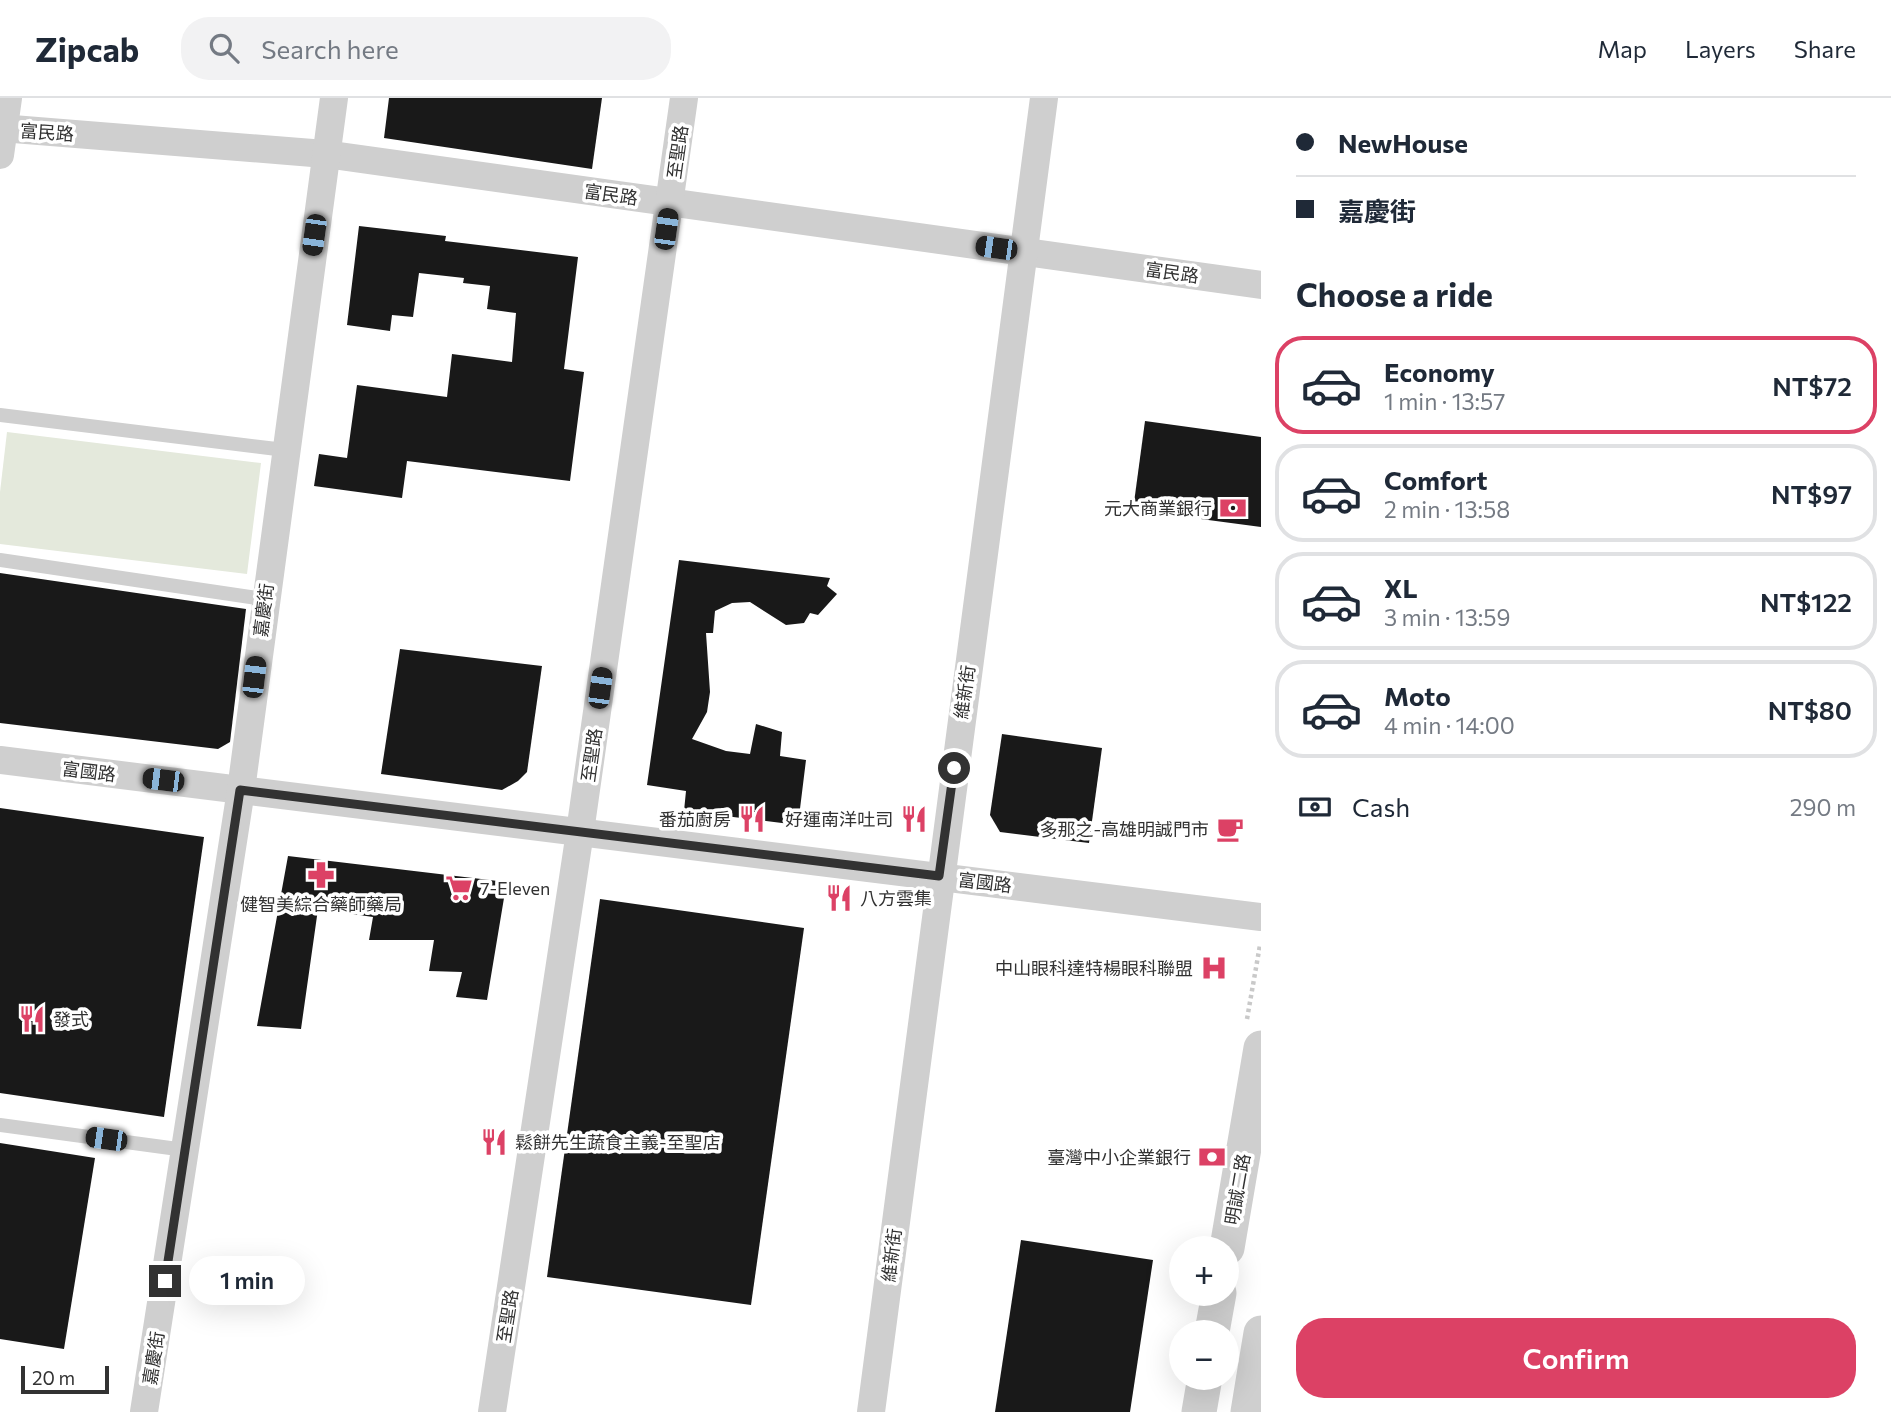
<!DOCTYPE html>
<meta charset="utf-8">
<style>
:root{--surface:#fff;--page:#f2f2f3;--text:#1f2937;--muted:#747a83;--line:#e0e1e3;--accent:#dc4165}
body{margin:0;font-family:Commissioner,"Noto Sans TC",sans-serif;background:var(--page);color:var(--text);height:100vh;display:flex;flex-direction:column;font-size:26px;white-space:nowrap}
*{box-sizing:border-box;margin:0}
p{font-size:23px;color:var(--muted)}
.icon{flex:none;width:38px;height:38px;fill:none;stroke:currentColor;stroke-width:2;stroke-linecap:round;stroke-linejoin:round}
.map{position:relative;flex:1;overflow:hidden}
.panel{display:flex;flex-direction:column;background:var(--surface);width:630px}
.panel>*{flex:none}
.banner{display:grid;align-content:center;height:154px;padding:0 35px;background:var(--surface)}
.buttons{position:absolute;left:1169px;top:1138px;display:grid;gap:14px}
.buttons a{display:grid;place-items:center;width:70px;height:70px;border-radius:50%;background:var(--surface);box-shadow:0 7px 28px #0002;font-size:35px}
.scale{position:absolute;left:21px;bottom:18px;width:88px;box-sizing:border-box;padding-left:7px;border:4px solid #323232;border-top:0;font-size:19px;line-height:24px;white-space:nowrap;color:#323232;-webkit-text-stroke:5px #fff;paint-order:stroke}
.end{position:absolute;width:32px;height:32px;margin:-16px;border:9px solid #323232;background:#fff;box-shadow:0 0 0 4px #fff}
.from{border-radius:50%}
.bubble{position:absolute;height:49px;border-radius:24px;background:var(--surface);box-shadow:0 7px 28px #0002;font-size:23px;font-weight:600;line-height:49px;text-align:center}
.car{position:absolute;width:21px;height:42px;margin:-21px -10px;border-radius:9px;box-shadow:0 0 5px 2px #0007;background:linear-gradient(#222 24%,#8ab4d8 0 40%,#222 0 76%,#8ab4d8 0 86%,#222 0)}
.banner b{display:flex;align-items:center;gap:24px;height:66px;font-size:26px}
.banner b+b{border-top:2px solid var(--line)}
.banner i{width:18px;height:18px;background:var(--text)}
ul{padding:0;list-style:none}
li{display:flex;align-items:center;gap:21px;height:98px;margin:0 14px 10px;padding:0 21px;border:4px solid var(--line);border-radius:28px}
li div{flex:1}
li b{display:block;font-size:26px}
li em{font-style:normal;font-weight:600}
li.active{border-color:var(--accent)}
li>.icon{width:63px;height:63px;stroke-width:1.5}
h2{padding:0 35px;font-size:32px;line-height:84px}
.pay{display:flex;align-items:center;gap:18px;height:77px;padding:0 35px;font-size:26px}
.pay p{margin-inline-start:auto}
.action{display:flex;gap:14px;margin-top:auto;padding:14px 35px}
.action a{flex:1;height:80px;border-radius:28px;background:var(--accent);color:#fff;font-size:28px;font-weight:600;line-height:80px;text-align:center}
header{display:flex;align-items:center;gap:42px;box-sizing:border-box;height:98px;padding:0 35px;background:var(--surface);border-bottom:2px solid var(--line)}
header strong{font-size:33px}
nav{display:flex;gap:38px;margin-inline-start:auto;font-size:24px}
.search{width:490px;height:63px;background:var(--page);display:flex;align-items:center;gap:18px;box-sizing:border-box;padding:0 24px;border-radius:28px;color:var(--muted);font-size:26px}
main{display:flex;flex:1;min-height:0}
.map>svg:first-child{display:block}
.green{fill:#e4e9dc}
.building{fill:#191919}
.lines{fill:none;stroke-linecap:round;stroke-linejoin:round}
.path{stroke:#c9c9c9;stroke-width:4.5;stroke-dasharray:3.5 3.5;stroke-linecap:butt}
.service{stroke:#cfcfcf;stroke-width:14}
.minor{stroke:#cfcfcf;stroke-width:28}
.tertiary{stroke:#cfcfcf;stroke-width:35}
.route{stroke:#323232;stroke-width:9}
.labels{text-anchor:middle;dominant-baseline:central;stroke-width:7;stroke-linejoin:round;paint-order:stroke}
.street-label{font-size:18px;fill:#323232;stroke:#fff}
.poi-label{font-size:18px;fill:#323232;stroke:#fff;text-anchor:end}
</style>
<header>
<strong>Zipcab</strong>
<div class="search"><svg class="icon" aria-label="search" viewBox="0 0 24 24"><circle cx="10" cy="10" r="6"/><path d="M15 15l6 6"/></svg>Search here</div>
<nav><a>Map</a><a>Layers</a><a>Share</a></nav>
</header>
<main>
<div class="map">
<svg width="1261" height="1314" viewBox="0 0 1261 1314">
<rect width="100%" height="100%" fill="#fff"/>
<polygon class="green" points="7,334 261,365 247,476 0,446 0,394"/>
<g class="building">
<polygon points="389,0 602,0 592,71 384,40"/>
<polygon points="359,128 446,138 445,143 578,159 564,271 584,274 570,383 407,363 402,400 314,388 319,356 347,360 357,287 447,299 452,256 512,264 516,215 487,211 490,188 463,185 464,180 419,175 413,219 392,217 390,233 347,227"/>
<polygon points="1145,323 1261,339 1261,429 1133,412"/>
<polygon points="679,462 830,480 827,488 837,496 818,517 810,515 804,525 786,527 750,504 732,505 715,513 713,535 706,535 710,594 707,614 692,641 726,653 750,656 756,626 782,634 780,658 806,662 798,727 684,713 686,693 647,687"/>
<polygon points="0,475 246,511 230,644 218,651 0,625"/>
<polygon points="400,551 542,568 527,674 518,683 502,692 381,676"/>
<polygon points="1002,636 1102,650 1089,745 1000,734 990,717"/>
<polygon points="0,710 204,739 164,1019 0,995"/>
<polygon points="288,758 498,783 504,800 487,902 456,899 462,874 429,873 434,842 369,842 373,819 318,811 301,931 257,928"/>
<polygon points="600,801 804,830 751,1207 547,1179"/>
<polygon points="0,1045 95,1060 64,1251 0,1241"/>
<polygon points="1021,1142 1153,1162 1130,1314 995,1314"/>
</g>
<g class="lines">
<polyline class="path" points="1247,921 1260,847"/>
<g class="service">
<polyline points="0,317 285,352"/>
<polyline points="0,462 264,501"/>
<polyline points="0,1027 185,1052"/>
</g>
<g class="minor">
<polyline points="0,30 325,56 1261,187"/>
<polyline points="0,57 8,0"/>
<polyline points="0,662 1261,819"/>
<polyline points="144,1314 241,692 334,0"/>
<polyline points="492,1314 580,734 684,0"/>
<polyline points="871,1314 1044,0"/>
</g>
<g class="tertiary">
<polyline points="1227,1150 1261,950"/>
<polyline points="1212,1234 1219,1195"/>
<polyline points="1199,1314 1205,1279"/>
<polyline points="1248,1314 1261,1235"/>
</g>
</g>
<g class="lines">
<polyline class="route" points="165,1183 240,692 939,778 954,670"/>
</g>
<defs>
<symbol id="bank-bare" viewBox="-9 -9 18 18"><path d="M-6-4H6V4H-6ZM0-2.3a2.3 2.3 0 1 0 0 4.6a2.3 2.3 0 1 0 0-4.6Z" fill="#dc4165" stroke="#fff" stroke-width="2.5" paint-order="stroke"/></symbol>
<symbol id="restaurant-bare" viewBox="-9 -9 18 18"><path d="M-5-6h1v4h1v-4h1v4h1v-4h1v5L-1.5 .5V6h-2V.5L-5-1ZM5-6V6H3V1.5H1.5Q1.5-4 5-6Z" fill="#dc4165" stroke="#fff" stroke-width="2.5" paint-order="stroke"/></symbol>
<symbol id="cafe-bare" viewBox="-9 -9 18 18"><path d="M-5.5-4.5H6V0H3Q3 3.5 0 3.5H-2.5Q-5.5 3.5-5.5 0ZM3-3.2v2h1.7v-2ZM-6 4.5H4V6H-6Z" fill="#dc4165" stroke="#fff" stroke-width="2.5" paint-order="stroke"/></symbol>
<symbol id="pharmacy-bare" viewBox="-9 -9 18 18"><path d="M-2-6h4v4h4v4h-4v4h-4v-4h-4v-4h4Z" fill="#dc4165" stroke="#fff" stroke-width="2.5" paint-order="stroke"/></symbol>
<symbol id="supermarket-bare" viewBox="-9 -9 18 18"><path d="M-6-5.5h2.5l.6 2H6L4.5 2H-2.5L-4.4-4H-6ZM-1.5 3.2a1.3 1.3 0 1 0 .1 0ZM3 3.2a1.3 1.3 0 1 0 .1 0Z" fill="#dc4165" stroke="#fff" stroke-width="2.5" paint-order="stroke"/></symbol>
<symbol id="hospital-bare" viewBox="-9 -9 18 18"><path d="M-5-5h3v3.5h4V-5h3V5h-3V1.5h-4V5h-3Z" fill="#dc4165" stroke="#fff" stroke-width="2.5" paint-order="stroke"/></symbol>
</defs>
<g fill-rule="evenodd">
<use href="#bank-bare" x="1214" y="391" width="38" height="38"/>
<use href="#restaurant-bare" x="733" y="702" width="38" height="38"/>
<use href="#restaurant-bare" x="895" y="702" width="38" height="38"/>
<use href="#cafe-bare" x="1211" y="712" width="38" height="38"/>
<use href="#pharmacy-bare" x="302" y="758" width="38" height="38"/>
<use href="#supermarket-bare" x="440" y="771" width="38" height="38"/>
<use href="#restaurant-bare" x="820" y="781" width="38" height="38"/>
<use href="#hospital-bare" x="1195" y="851" width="38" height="38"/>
<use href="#restaurant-bare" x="13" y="902" width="38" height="38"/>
<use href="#restaurant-bare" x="475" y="1025" width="38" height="38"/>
<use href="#bank-bare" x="1193" y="1040" width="38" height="38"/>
</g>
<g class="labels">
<g class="street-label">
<text transform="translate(47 34) rotate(4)">富民路</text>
<text transform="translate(677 54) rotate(-82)">至聖路</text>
<text transform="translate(611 96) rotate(8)">富民路</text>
<text transform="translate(1172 174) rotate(8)">富民路</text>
<text transform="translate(263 512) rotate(-83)">嘉慶街</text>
<text transform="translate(964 594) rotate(-82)">維新街</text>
<text transform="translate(591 657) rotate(-82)">至聖路</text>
<text transform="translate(89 673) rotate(7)">富國路</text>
<text transform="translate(985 784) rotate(7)">富國路</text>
<text transform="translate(1237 1091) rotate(-80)">明誠二路</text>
<text transform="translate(891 1157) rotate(-83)">維新街</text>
<text transform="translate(507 1218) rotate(-81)">至聖路</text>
<text transform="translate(153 1260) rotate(-81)">嘉慶街</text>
</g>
<g class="poi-label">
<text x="1212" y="410">元大商業銀行</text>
<text x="731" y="721">番茄廚房</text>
<text x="893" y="721">好運南洋吐司</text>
<text x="1209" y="731">多那之-高雄明誠門市</text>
<text x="480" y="790" text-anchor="start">7-Eleven</text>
<text x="860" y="800" text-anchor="start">八方雲集</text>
<text x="321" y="806" text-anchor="middle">健智美綜合藥師藥局</text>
<text x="1193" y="870">中山眼科達特楊眼科聯盟</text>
<text x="53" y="921" text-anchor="start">發式</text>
<text x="515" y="1044" text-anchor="start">鬆餅先生蔬食主義-至聖店</text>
<text x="1191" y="1059">臺灣中小企業銀行</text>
</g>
</g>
</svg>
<div class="buttons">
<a>+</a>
<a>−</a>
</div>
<div class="scale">20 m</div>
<i class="end from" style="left:954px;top:670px"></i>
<i class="end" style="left:165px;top:1183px"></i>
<div class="bubble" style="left:189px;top:1158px;width:116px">1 min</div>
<i class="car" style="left:666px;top:131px;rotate:8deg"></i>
<i class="car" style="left:314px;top:137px;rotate:188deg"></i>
<i class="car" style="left:996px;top:150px;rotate:278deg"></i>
<i class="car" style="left:254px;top:579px;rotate:7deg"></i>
<i class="car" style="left:600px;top:590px;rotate:8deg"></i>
<i class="car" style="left:163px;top:682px;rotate:277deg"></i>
<i class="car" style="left:106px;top:1041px;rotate:278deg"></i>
</div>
<section class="panel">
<div class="banner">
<b><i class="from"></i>NewHouse</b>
<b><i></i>嘉慶街</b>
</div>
<h2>Choose a ride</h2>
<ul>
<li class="active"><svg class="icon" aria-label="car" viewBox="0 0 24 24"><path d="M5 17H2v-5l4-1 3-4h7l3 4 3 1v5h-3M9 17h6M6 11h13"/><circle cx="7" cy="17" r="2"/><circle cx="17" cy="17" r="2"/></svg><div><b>Economy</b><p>1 min · 13:57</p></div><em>NT$72</em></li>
<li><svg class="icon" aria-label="car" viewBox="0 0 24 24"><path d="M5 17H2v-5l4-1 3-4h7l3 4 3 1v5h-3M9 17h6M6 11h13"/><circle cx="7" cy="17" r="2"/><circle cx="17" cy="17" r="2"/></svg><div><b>Comfort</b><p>2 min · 13:58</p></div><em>NT$97</em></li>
<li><svg class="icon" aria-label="car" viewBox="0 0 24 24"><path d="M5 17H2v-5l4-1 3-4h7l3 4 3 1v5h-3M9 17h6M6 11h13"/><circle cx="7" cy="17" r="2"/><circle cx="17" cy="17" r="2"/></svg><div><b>XL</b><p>3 min · 13:59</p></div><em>NT$122</em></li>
<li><svg class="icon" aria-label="car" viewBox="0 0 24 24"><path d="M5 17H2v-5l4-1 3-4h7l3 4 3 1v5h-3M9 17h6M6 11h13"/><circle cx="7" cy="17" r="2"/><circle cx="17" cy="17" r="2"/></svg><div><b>Moto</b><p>4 min · 14:00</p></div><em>NT$80</em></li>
</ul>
<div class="pay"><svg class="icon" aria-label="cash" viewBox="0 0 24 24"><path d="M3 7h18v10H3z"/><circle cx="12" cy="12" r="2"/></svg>Cash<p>290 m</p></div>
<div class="action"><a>Confirm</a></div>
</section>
</main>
